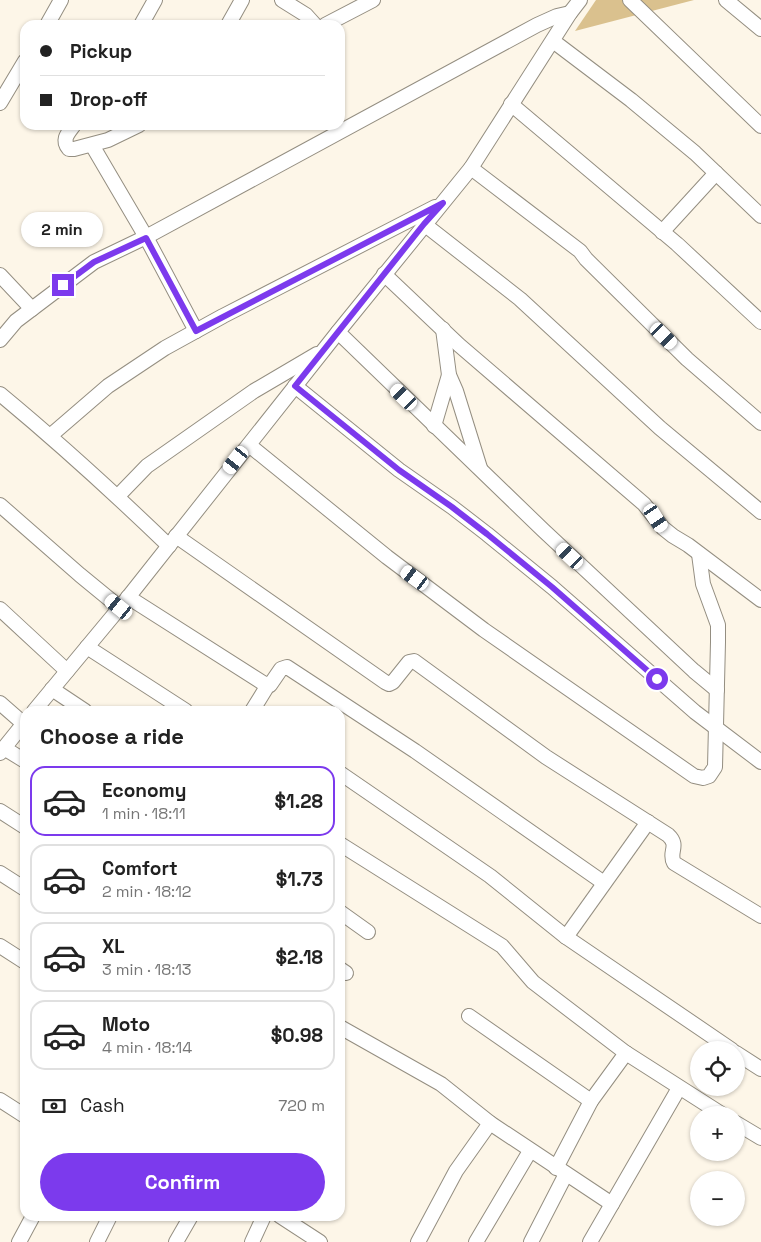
<!DOCTYPE html>
<meta charset="utf-8">
<style>
:root{--surface:#fff;--page:#f2f2f2;--text:#222;--muted:#767676;--line:#e0e0e0;--accent:#7c3aed}
body{margin:0;font-family:"Space Grotesk",sans-serif;background:var(--page);color:var(--text);height:100vh;display:flex;flex-direction:column;font-size:19px;white-space:nowrap}
*{box-sizing:border-box;margin:0}
p{font-size:16px;color:var(--muted)}
.icon{flex:none;width:28px;height:28px;fill:none;stroke:currentColor;stroke-width:2;stroke-linecap:round;stroke-linejoin:round}
.map{position:relative;flex:1;overflow:hidden}
.drawer{position:absolute;left:20px;top:706px;width:325px;height:515px;display:flex;flex-direction:column;background:var(--surface);border-radius:15px;box-shadow:0 1px 4px #0004}
.drawer>*{flex:none}
.top-card{position:absolute;left:20px;top:20px;width:325px;height:110px;border-radius:15px;box-shadow:0 1px 4px #0004;display:grid;align-content:center;height:110px;padding:0 20px;background:var(--surface)}
.tools{position:absolute;left:690px;top:1041px;display:grid;gap:10px}
.tools a{display:grid;place-items:center;width:55px;height:55px;border-radius:50%;background:var(--surface);box-shadow:0 1px 4px #0004;font-size:25px}
.end{position:absolute;width:22px;height:22px;margin:-11px;border:6px solid #7c3aed;background:#fff;box-shadow:0 0 0 2px #fff}
.from{border-radius:50%}
.bubble{position:absolute;height:35px;border-radius:18px;background:var(--surface);box-shadow:0 1px 4px #0004;font-size:16px;font-weight:600;line-height:35px;text-align:center}
.car{position:absolute;width:15px;height:30px;margin:-15px -8px;border-radius:6px;box-shadow:0 0 4px 1px #0007;background:linear-gradient(#fff 24%,#345 0 40%,#fff 0 76%,#345 0 86%,#fff 0)}
.top-card b{display:flex;align-items:center;gap:18px;height:48px;font-size:19px}
.top-card b+b{border-top:1px solid var(--line)}
.top-card i{width:12px;height:12px;background:var(--text)}
ul{padding:0;list-style:none}
li{display:flex;align-items:center;gap:15px;height:70px;margin:0 10px 8px;padding:0 10px;border:2px solid var(--line);border-radius:15px}
li div{flex:1}
li b{display:block;font-size:19px}
li em{font-style:normal;font-weight:600}
li.active{border-color:var(--accent)}
li>.icon{width:45px;height:45px;stroke-width:1.5}
h2{padding:0 20px;font-size:22px;line-height:60px}
.pay{display:flex;align-items:center;gap:12px;height:55px;padding:0 20px;font-size:19px}
.pay p{margin-inline-start:auto}
.primary-button{display:flex;gap:10px;margin-top:auto;padding:10px 20px}
.primary-button a{flex:1;height:58px;border-radius:30px;background:var(--accent);color:#fff;font-size:20px;font-weight:600;line-height:58px;text-align:center}
.map>svg:first-child{display:block}
.green{fill:#dac18e}
.lines{fill:none;stroke-linecap:round;stroke-linejoin:round}
.minor-casing{stroke:#948e81;stroke-width:16}
.minor{stroke:#fff;stroke-width:14}
.route{stroke:#7c3aed;stroke-width:6}
</style>
<div class="map">
<svg width="761" height="1242" viewBox="0 0 761 1242">
<rect width="100%" height="100%" fill="#fdf6e8"/>
<polygon class="green" points="596,0 694,0 575,31"/>
<g class="lines">
<defs>
<g id="minor">
<polyline points="282,0 306,15 315,25"/>
<polyline points="630,0 761,126"/>
<polyline points="726,0 761,29"/>
<polyline points="47,25 61,0"/>
<polyline points="141,25 155,0"/>
<polyline points="228,25 242,0"/>
<polyline points="325,25 373,0"/>
<polyline points="553,41 631,100 695,153 761,216"/>
<polyline points="0,103 25,61"/>
<polyline points="511,104 677,244 761,322"/>
<path d="M 74,125 C 68,133 61,140 69,149 L 74,149 L 108,140 L 139,125"/>
<polyline points="92,145 146,237 196,331"/>
<polyline points="471,168 580,251 586,259 687,359 761,423"/>
<polyline points="424,224 520,299 660,428 761,512"/>
<polyline points="662,232 716,173"/>
<polyline points="384,274 459,345 644,504 663,528 673,536 688,545 761,600"/>
<polyline points="0,275 32,309"/>
<polyline points="443,329 449,375 456,391 480,468"/>
<polyline points="338,332 543,530 694,671 717,690"/>
<polyline points="0,340 16,321 94,262 146,237 537,25 557,16 570,13"/>
<polyline points="295,386 399,470 452,507 487,534 552,587 695,712 761,762"/>
<path d="M 0,394 C 58,442 114,493 169,546"/>
<polyline points="434,426 449,375"/>
<polyline points="50,436 108,386 165,348 223,316 435,207"/>
<polyline points="249,445 387,557 484,630 694,776 703,778 709,776 715,767 718,642 718,625 703,584 699,554"/>
<polyline points="118,496 147,466 254,391 317,354"/>
<polyline points="0,505 80,575 119,607"/>
<path d="M 176,536 L 385,682 L 389,684 L 393,682 L 409,662 L 414,661 L 546,757 L 668,835 C 680,846 668,852 674,863 L 761,916"/>
<polyline points="128,597 263,683 270,685 281,669 287,667 415,751 604,883"/>
<polyline points="0,609 67,671"/>
<polyline points="87,647 186,711"/>
<polyline points="52,689 85,711"/>
<polyline points="0,703 24,724"/>
<polyline points="34,711 122,605 338,332 471,168 570,13 580,0"/>
<polyline points="252,711 268,685"/>
<polyline points="4,748 25,761"/>
<polyline points="0,753 25,722"/>
<polyline points="340,773 490,876 566,937 732,1050"/>
<polyline points="0,811 25,827"/>
<polyline points="340,844 502,946 533,982 626,1053 723,1115"/>
<polyline points="0,873 25,889"/>
<polyline points="340,912 368,932"/>
<polyline points="566,937 648,822"/>
<polyline points="0,946 25,962"/>
<polyline points="340,969 346,973"/>
<polyline points="469,1016 591,1101"/>
<polyline points="340,1027 441,1084 490,1123 612,1204"/>
<polyline points="736,1053 761,1069"/>
<polyline points="0,1100 25,1116"/>
<polyline points="736,1123 761,1138"/>
<polyline points="556,1168 591,1101 626,1053"/>
<polyline points="280,1216 320,1242"/>
<polyline points="19,1242 33,1216"/>
<polyline points="97,1242 110,1216"/>
<polyline points="176,1242 191,1216"/>
<polyline points="252,1242 264,1216"/>
<polyline points="418,1242 456,1171 490,1123"/>
<polyline points="476,1242 530,1151"/>
<polyline points="531,1242 566,1174"/>
<polyline points="590,1242 679,1088"/>
</g>
</defs>
<use href="#minor" class="minor-casing"/>
<use href="#minor" class="minor"/>
</g>
<g class="lines">
<polyline class="route" points="63,285 94,262 146,238 196,331 443,203 424,224 295,386 399,470 452,507 487,534 552,587 657,679"/>
</g>
</svg>
<div class="tools">
<a><svg class="icon" aria-label="locate" viewBox="0 0 24 24"><circle cx="12" cy="12" r="6"/><path d="M12 2v4M12 18v4M2 12h4M18 12h4"/></svg></a>
<a>+</a>
<a>−</a>
</div>
<i class="end from" style="left:657px;top:679px"></i>
<i class="end" style="left:63px;top:285px"></i>
<div class="bubble" style="left:21px;top:212px;width:82px">2 min</div>
<i class="car" style="left:664px;top:336px;rotate:135deg"></i>
<i class="car" style="left:404px;top:397px;rotate:314deg"></i>
<i class="car" style="left:236px;top:460px;rotate:218deg"></i>
<i class="car" style="left:656px;top:518px;rotate:147deg"></i>
<i class="car" style="left:570px;top:556px;rotate:313deg"></i>
<i class="car" style="left:415px;top:578px;rotate:306deg"></i>
<i class="car" style="left:119px;top:607px;rotate:309deg"></i>
<div class="top-card">
<b><i class="from"></i>Pickup</b>
<b><i></i>Drop-off</b>
</div>
<section class="drawer">
<h2>Choose a ride</h2>
<ul>
<li class="active"><svg class="icon" aria-label="car" viewBox="0 0 24 24"><path d="M5 17H2v-5l4-1 3-4h7l3 4 3 1v5h-3M9 17h6M6 11h13"/><circle cx="7" cy="17" r="2"/><circle cx="17" cy="17" r="2"/></svg><div><b>Economy</b><p>1 min · 18:11</p></div><em>$1.28</em></li>
<li><svg class="icon" aria-label="car" viewBox="0 0 24 24"><path d="M5 17H2v-5l4-1 3-4h7l3 4 3 1v5h-3M9 17h6M6 11h13"/><circle cx="7" cy="17" r="2"/><circle cx="17" cy="17" r="2"/></svg><div><b>Comfort</b><p>2 min · 18:12</p></div><em>$1.73</em></li>
<li><svg class="icon" aria-label="car" viewBox="0 0 24 24"><path d="M5 17H2v-5l4-1 3-4h7l3 4 3 1v5h-3M9 17h6M6 11h13"/><circle cx="7" cy="17" r="2"/><circle cx="17" cy="17" r="2"/></svg><div><b>XL</b><p>3 min · 18:13</p></div><em>$2.18</em></li>
<li><svg class="icon" aria-label="car" viewBox="0 0 24 24"><path d="M5 17H2v-5l4-1 3-4h7l3 4 3 1v5h-3M9 17h6M6 11h13"/><circle cx="7" cy="17" r="2"/><circle cx="17" cy="17" r="2"/></svg><div><b>Moto</b><p>4 min · 18:14</p></div><em>$0.98</em></li>
</ul>
<div class="pay"><svg class="icon" aria-label="cash" viewBox="0 0 24 24"><path d="M3 7h18v10H3z"/><circle cx="12" cy="12" r="2"/></svg>Cash<p>720 m</p></div>
<div class="primary-button"><a>Confirm</a></div>
</section>
</div>
